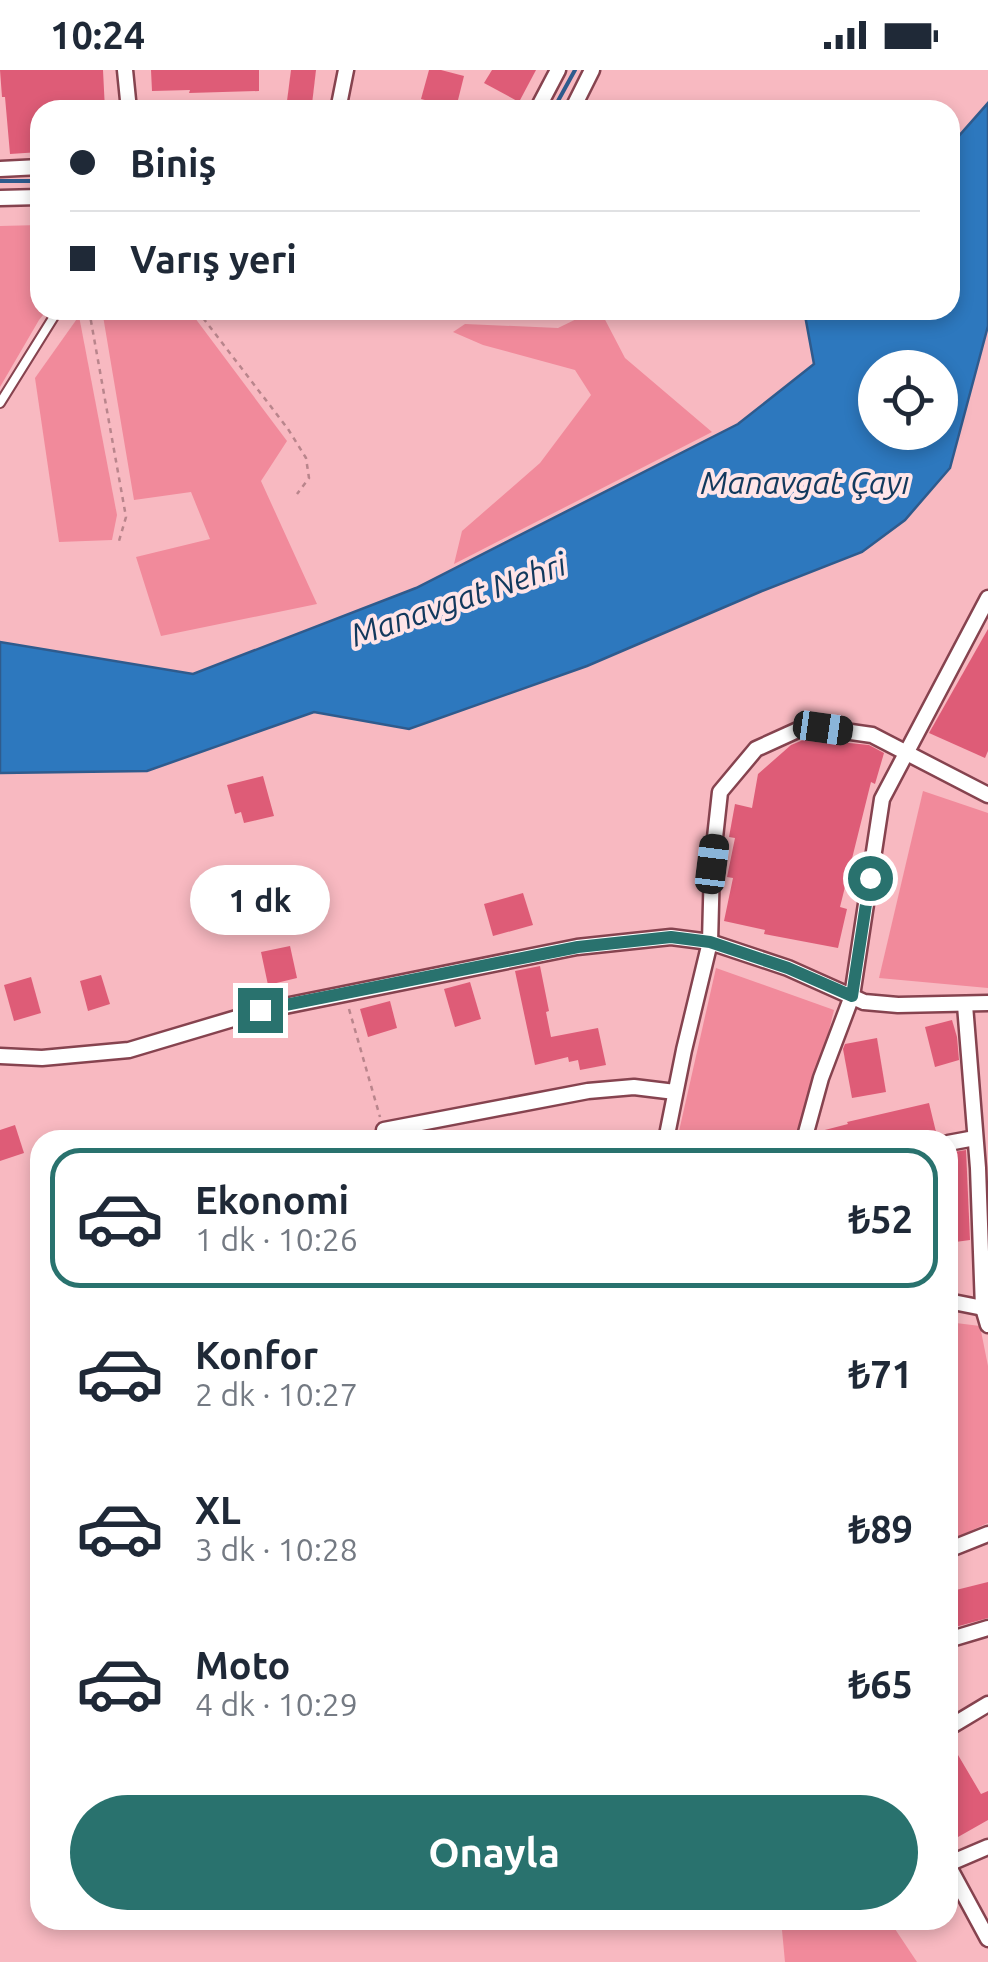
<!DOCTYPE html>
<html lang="tr">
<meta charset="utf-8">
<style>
:root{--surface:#fff;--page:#f2f2f3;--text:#1f2937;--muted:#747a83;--line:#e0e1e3;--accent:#29726e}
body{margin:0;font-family:Ubuntu,sans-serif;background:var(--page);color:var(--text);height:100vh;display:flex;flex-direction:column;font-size:38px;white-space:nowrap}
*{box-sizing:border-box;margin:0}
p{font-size:32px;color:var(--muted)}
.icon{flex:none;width:55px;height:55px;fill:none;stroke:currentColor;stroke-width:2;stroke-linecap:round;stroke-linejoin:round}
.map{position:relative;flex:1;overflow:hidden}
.side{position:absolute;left:30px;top:1060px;width:928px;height:800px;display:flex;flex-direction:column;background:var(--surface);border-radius:30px;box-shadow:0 5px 15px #0003}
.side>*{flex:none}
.banner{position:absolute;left:30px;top:30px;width:930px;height:220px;border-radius:30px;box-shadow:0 5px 15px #0003;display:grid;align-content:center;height:220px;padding:0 40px;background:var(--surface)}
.controls{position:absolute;left:858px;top:280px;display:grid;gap:20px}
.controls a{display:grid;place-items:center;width:100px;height:100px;border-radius:50%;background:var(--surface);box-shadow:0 5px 15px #0003;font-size:50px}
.end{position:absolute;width:45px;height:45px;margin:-22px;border:12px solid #29726e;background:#fff;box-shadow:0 0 0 5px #fff}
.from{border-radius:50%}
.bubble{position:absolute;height:70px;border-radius:35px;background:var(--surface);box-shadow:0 5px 15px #0003;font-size:32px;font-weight:700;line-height:70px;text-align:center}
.car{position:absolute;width:30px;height:60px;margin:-30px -15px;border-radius:12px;box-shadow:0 0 8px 2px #0007;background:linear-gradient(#222 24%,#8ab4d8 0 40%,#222 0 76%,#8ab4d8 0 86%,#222 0)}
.banner b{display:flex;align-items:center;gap:35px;height:95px;font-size:38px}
.banner b+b{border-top:2px solid var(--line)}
.banner i{width:25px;height:25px;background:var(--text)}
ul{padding:18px 0 0;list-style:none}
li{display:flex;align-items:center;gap:30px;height:140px;margin:0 20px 15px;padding:0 20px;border:5px solid transparent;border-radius:30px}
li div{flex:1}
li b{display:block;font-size:38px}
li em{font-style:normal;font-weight:700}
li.selected{border-color:var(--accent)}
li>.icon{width:90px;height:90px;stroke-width:1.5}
.primary-button{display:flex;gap:20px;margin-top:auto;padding:20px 40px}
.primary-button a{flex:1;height:115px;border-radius:60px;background:var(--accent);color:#fff;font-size:40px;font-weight:700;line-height:115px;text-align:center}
.status{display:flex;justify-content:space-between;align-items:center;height:70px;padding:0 50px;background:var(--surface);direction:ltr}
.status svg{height:28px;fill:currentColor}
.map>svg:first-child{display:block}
.green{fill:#f18a9b}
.water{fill:#2d78be;stroke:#2f5b8d;stroke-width:2.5;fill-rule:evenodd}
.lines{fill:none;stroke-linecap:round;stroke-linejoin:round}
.stream{stroke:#2f5b8d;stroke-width:4}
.building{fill:#de5c77}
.lane-casing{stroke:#86434f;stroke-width:12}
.street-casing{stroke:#86434f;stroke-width:19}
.path{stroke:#b9858c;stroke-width:2.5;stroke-dasharray:5 5;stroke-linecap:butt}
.lane{stroke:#fff;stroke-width:8}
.street{stroke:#fff;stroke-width:14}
.route{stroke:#29726e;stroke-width:12}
.labels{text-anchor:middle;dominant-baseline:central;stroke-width:8;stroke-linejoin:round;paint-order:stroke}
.water-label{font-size:32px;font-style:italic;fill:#12395d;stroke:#ffe5e8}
</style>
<div class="status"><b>10:24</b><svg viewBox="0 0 49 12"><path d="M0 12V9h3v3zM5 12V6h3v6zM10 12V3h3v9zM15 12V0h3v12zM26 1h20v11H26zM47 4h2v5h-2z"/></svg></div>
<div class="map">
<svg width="988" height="1892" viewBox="0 0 988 1892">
<rect width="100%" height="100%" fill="#f8b9c1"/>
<g class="green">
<polygon points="40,155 40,240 47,240 39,250 0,317 0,156"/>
<polygon points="102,240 189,240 287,371 261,411 317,534 161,566 136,487 210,469 191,422 134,430"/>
<polygon points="595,240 600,240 625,288 712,362 454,494 462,461 540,393 591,325 575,300 483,275 453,262 465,254 558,258"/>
<polygon points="79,246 117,445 112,470 59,472 35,308"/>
<polygon points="923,721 988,743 988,918 879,908"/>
<polygon points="716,898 834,940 802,1070 677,1070"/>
<polygon points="948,1252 980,1256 988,1296 988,1453 948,1471"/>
<polygon points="775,1850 889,1850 917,1892 785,1892 782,1860"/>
</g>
<path class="water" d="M 988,33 L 988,256 L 950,398 L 905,450 L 862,482 L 762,521 L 587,596 L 409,659 L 314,642 L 147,701 L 0,703 L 0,572 L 193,604 L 416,518 L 738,354 L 814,294 L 804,240 L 950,240 L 950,76 ZM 875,298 L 940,298 L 940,362 L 875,362 Z"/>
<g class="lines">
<g class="stream">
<polyline points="553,40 575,0"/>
<polyline points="0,111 40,111"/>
</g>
</g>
<g class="building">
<polygon points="0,0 103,0 105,40 40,40 40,82 10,84 5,27 2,27"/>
<polygon points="151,0 259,0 259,21 189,23 190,20 152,21"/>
<polygon points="291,0 316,0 312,34 287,31"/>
<polygon points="429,0 441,0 464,6 456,38 421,29"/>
<polygon points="492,0 536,0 519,32 484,13"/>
<polygon points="988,559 988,681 985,688 929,663"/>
<polygon points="810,669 869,675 884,683 875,714 871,712 840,837 847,839 838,878 764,864 765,860 724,851 733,808 727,807 735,768 729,767 735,734 752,738 758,704 791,675 803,670"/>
<polygon points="263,706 274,746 244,753 241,742 235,744 227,715"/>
<polygon points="523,823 533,855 493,866 484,834"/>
<polygon points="290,876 297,908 268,915 261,882"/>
<polygon points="540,896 549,941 546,942 551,967 598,958 606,995 580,1000 578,990 569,992 568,987 535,995 515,901"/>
<polygon points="101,905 110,934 88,941 80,911"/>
<polygon points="31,907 41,943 14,951 4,915"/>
<polygon points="470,912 481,949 455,957 444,919"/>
<polygon points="390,931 397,958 368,967 360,939"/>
<polygon points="952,950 957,967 959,990 935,997 925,957"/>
<polygon points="877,968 886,1022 852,1028 843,979 845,974"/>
<polygon points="929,1033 937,1066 919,1070 815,1070 817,1062 848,1054 847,1052"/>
<polygon points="15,1055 24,1083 0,1091 0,1060"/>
<polygon points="966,1080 970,1170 948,1173 948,1083"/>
<polygon points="988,1512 988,1548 948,1559 948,1522"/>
<polygon points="948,1668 981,1724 988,1721 988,1750 958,1767 948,1749"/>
</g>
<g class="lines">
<defs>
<polyline id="lane" points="0,333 58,240"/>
<g id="street">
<polyline points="125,0 129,40"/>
<polyline points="338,40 346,0"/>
<polyline points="537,40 558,0"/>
<polyline points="572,40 592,0"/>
<polyline points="0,99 40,97"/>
<polyline points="0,128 40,127"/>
<polyline points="965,935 978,1098 983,1238 988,1255"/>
<polyline points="0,986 42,988 129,980 260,941 577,877 671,867 710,872 788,898 864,932 898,935 988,933"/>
<polyline points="384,1060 588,1021 634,1017 675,1022"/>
<polyline points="666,1070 684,980 710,872 712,795 720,722 756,679 800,659 823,658 872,665 988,725"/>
<polyline points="804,1070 821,1008 852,926 882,729 988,528"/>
<polyline points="948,1073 975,1068"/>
<polyline points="948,1231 983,1238"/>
<polyline points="948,1480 988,1464"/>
<polyline points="948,1570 988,1558"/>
<polyline points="948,1658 988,1634"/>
<polyline points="948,1794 988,1777"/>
<polyline points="948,1795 988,1869"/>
</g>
</defs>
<use href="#lane" class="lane-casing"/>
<use href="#street" class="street-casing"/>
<g class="path">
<polyline points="89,240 126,447 119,471"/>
<polyline points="197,240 288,359 306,388 309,408 297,424"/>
<polyline points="349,939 380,1047"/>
</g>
<use href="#lane" class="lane"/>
<use href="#street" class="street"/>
</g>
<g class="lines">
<polyline class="route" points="260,940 578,877 671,867 710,872 788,898 852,926 870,808"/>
</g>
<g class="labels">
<g class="water-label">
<text x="805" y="412">Manavgat Çayı</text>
<text transform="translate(458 529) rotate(-19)">Manavgat Nehri</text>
</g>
</g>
</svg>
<div class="controls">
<a><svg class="icon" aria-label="locate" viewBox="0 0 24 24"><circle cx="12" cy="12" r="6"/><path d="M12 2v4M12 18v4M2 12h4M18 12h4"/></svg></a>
</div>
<i class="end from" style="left:870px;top:808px"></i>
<i class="end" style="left:260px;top:940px"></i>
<div class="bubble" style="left:190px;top:795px;width:140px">1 dk</div>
<i class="car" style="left:823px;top:658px;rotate:98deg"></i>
<i class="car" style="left:712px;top:794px;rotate:7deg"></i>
<div class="banner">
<b><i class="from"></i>Biniş</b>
<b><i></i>Varış yeri</b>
</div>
<section class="side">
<ul>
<li class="selected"><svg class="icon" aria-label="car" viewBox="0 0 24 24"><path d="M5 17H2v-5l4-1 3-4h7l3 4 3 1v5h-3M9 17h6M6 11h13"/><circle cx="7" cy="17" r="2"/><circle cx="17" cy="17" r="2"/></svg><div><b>Ekonomi</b><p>1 dk · 10:26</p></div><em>₺52</em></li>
<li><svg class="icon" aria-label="car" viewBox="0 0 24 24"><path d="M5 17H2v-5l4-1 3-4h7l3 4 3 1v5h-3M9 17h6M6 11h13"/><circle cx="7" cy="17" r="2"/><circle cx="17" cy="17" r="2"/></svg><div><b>Konfor</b><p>2 dk · 10:27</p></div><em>₺71</em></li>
<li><svg class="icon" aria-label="car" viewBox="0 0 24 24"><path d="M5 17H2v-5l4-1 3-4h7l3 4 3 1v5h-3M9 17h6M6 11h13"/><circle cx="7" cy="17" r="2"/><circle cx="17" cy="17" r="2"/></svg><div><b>XL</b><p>3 dk · 10:28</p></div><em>₺89</em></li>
<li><svg class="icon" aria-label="car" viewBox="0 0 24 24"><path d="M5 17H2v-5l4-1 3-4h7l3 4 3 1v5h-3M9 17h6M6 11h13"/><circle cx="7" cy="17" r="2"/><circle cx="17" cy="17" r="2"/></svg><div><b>Moto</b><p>4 dk · 10:29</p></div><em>₺65</em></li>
</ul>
<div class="primary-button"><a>Onayla</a></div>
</section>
</div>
